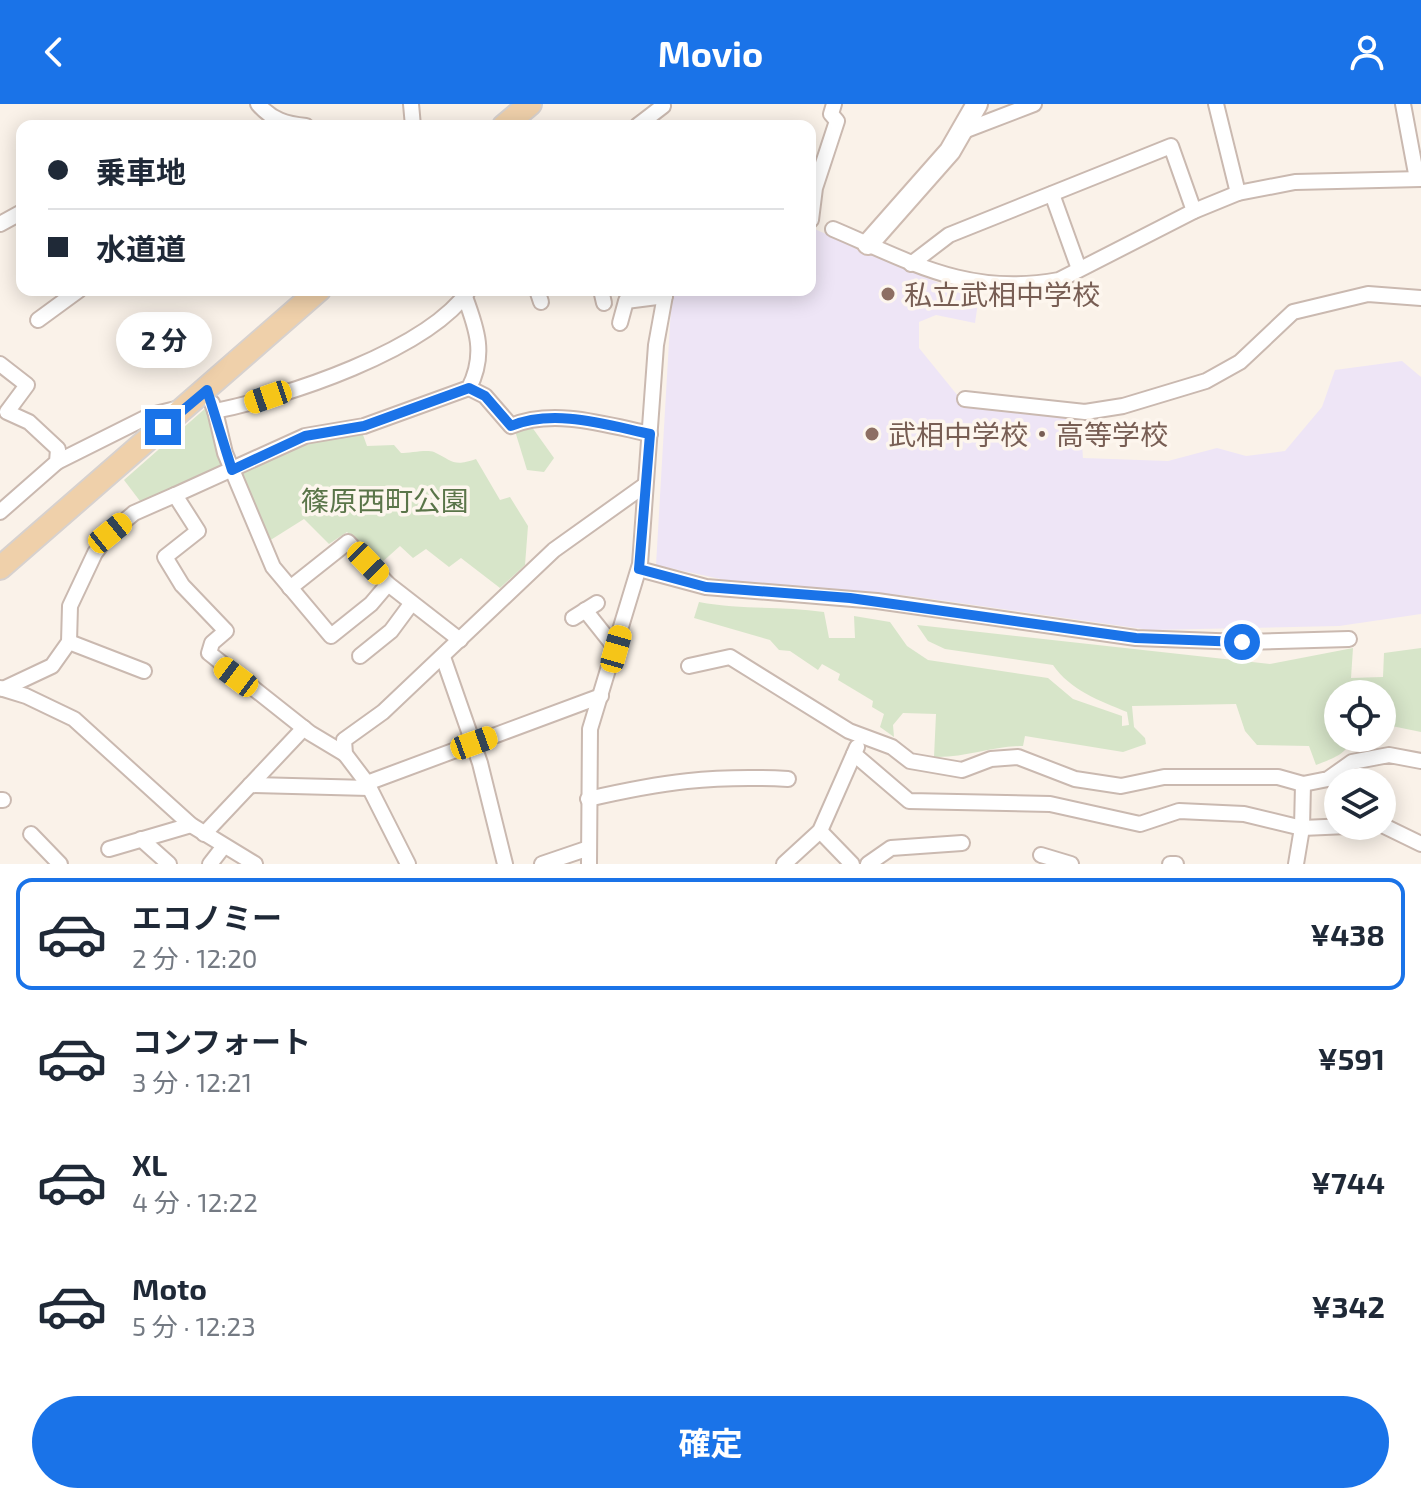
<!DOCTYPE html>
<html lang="ja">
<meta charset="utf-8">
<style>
:root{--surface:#fff;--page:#f2f2f3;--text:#1f2937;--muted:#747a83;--line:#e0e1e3;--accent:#1a73e8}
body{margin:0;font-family:"Exo 2","Noto Sans JP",sans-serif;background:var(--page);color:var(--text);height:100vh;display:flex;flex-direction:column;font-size:30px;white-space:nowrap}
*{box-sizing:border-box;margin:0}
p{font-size:26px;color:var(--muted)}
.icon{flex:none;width:44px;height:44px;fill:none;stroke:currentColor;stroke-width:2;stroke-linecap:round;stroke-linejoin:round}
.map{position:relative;height:760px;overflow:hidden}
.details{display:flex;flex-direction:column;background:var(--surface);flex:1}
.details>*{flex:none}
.top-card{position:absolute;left:16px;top:16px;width:800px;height:176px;border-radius:16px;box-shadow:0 4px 20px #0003;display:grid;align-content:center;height:176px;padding:0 32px;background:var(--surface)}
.fabs{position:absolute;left:1324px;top:576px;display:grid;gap:16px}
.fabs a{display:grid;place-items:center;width:72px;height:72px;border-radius:50%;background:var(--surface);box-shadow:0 4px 20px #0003;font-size:40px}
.end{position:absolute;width:36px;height:36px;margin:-18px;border:10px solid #1a73e8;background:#fff;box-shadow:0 0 0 4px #fff}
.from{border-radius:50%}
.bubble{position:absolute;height:56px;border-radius:28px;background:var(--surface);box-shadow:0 4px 20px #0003;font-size:26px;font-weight:700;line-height:56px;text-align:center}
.car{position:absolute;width:24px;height:48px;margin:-24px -12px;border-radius:10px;box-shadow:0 0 6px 2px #0007;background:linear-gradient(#f5c518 24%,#345 0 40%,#f5c518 0 76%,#345 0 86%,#f5c518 0)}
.top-card b{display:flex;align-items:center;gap:28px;height:76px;font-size:30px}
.top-card b+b{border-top:2px solid var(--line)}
.top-card i{width:20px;height:20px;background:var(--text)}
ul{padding:14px 0 0;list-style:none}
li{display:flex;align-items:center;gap:24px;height:112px;margin:0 16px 12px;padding:0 16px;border:4px solid transparent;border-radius:16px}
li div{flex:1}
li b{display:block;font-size:30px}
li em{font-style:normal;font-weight:700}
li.active{border-color:var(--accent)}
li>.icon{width:72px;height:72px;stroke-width:1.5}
.cta{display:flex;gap:16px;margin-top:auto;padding:16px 32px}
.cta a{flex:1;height:92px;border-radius:48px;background:var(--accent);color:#fff;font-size:32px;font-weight:700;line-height:92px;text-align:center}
header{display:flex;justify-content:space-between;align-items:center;height:104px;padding:0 32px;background:var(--accent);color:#fff;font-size:36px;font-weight:700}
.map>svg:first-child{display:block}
.education{fill:#eee5f6}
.green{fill:#d7e5c9}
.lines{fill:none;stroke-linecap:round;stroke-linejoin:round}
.street-casing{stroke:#cab9b0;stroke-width:18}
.secondary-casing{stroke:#cebbb1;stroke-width:24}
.primary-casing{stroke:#d7d1ce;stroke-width:26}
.street{stroke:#fff;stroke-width:14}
.secondary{stroke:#fff;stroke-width:20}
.primary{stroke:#efd0aa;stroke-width:22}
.route{stroke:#1a73e8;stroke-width:10}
.education-dot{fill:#8d6e63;stroke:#fdf6ee;stroke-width:3}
.labels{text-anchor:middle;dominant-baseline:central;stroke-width:7;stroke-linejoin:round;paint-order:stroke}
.education-label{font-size:28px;fill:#785e54;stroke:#fdf6ee;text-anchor:start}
.park-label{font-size:28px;fill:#5a7549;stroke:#fdf6ee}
</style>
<header><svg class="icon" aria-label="back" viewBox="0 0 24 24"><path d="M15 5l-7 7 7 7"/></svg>Movio<svg class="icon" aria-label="person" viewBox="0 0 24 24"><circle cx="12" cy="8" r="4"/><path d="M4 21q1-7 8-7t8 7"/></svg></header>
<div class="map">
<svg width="1421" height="760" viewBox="0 0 1421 760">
<rect width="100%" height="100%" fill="#faf2e9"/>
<polygon class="education" points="810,123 939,179 980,185 975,219 936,211 919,218 919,244 967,303 1080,316 1083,354 1168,357 1217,344 1246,352 1285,347 1322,303 1335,266 1402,257 1421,273 1421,510 1339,522 1150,526 910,492 725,476 656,461 672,186 810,186"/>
<g class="green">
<polygon points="208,302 225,363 143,401 124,376"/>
<polygon points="529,319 554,354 544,368 527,366 515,327"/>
<path d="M 362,328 L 367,342 L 394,341 L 401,349 C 410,349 427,345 434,348 C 453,357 453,363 476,355 L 500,396 L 510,393 L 528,422 L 525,461 L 500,484 L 461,454 L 449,463 L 426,445 L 413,454 L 400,442 L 380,460 L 347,428 L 329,440 L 304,415 L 269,437 L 239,368 L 307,337 Z"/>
<path d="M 699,498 C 741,506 782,502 824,508 L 829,534 L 855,534 L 854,512 L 890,518 L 907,542 L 928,556 L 1048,574 L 1073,595 L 1122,612 L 1122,622 L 1129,621 L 1127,608 C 1100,597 1070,586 1053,561 L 945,545 L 928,537 L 917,521 L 1270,560 L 1353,544 L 1351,574 L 1383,573 L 1384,549 L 1421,544 L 1421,628 L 1382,620 L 1382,590 L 1338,590 L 1338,634 L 1352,634 C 1347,651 1331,655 1316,661 L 1309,642 L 1257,641 L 1245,627 L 1236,600 L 1132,602 L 1134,623 L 1145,634 L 1146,640 L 1123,648 L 1025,632 L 1023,642 C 992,642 965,654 934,653 L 936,610 L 903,609 L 893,621 L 894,633 L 880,623 L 884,610 L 872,603 L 873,597 L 838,576 L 840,570 L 822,560 L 818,566 L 790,547 L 779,546 L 770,536 L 694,514 Z"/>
</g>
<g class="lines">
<defs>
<g id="street">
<path d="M 258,0 C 272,16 286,20 306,22"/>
<polyline points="411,0 413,22"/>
<polyline points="1216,0 1238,89"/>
<polyline points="1403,0 1417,75"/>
<polyline points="637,22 663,2"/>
<polyline points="961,28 1034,0"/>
<polyline points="1052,90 1079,165"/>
<polyline points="811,116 815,84 837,17 831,10 834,0"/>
<polyline points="0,120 22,108"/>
<path d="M 833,125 C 911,158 969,193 1059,176 L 1194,107 L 1238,89 L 1295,78 L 1421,75"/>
<polyline points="911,160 949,131 1171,42 1194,107"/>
<polyline points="537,186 541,198"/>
<polyline points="601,186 604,199"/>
<polyline points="38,216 79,186"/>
<polyline points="620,219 626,197 665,192"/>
<polyline points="0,260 27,281 7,308 29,318 58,345 57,358 0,408"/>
<path d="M 469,284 L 485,292 L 511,322 C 554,304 607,321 650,330"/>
<polyline points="965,295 1085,308 1123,302 1206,277 1240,258 1293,208 1368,190 1421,194"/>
<path d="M 212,299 L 215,307 C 285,293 427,247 469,186"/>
<polyline points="215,307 225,349 273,463 331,532 371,500 388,480"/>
<polyline points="57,358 151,311 184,303"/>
<polyline points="639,465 706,483 877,497 1136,534 1242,538 1349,535"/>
<polyline points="290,484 348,438 388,480 460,536"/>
<polyline points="585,506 616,545"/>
<polyline points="573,514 597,499"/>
<polyline points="69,538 144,567"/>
<polyline points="360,552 391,527 411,500"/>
<polyline points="443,553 480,659 505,760"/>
<polyline points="689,562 730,553 849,627 892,643 910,657 962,666 991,655 1018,653 1075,675 1121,682 1164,673 1278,673 1303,680 1328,675 1352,658 1389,651 1421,657"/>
<polyline points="0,584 26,592 74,615 191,721 255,760"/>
<polyline points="3,585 52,562 69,538 70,502 95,449 110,429 134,409 175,391"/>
<path d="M 345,650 L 310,629 L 209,549 L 212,539 L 226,527 L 182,481 L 165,453 L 198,427 L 175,391 L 305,332 L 364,322 L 469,284 C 486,251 477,225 465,193"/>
<polyline points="854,650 909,697 1050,700 1140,720 1179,707 1244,710 1302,724 1348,722"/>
<polyline points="367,679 601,592"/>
<polyline points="250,681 369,684"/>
<path d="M 588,695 C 662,678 711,671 788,675"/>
<polyline points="0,696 3,696"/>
<polyline points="1382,721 1421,740"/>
<polyline points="820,727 852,760"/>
<polyline points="31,730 60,760"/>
<polyline points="204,730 304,624"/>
<polyline points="141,735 169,760"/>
<polyline points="109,745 191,721"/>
<polyline points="1041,751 1071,760"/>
<polyline points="210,760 224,742"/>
<polyline points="408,760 367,679 345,650 344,636 383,608 554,446 645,381"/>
<polyline points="542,760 589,744"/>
<polyline points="589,760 590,625 640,460 656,241 666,186"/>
<polyline points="784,760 820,727 857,643"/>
<polyline points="868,760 891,744 962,739"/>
<polyline points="1170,760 1176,760"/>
<polyline points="1296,760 1302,724 1303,680"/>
</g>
<polyline id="secondary" points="868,140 950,47 977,0"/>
<g id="primary">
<polyline points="504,22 530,0"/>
<polyline points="0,464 319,186"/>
</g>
</defs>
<use href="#street" class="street-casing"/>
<use href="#secondary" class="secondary-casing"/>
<use href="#primary" class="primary-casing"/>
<use href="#street" class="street"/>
<use href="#secondary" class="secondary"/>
<use href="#primary" class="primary"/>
</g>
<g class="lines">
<path class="route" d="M 163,323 L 207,286 L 232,366 L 305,332 L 364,322 L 469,284 L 485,292 L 511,322 C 554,304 607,321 650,330 L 639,465 L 706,483 L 850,494 L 1136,534 L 1242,538"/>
</g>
<g class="education-dot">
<circle cx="888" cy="190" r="8"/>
<circle cx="872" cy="330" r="8"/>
</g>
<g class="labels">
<g class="education-label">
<text x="904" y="190">私立武相中学校</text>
<text x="888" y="330">武相中学校・高等学校</text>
</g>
<g class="park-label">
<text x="385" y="396">篠原西町公園</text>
</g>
</g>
</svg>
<div class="fabs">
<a><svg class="icon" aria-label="locate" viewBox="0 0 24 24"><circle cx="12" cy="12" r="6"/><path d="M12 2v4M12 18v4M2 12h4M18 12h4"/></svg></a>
<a><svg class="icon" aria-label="layers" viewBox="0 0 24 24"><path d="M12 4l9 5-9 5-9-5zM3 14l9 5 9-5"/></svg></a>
</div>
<i class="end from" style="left:1242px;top:538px"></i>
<i class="end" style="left:163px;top:323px"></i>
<div class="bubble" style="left:116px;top:208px;width:96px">2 分</div>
<i class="car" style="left:268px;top:293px;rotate:251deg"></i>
<i class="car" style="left:110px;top:429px;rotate:51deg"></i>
<i class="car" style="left:368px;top:459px;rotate:136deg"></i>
<i class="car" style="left:616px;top:545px;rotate:16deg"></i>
<i class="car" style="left:236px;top:573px;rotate:307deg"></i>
<i class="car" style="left:474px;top:639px;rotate:70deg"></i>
<div class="top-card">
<b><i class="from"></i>乗車地</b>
<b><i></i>水道道</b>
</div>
</div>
<section class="details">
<ul>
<li class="active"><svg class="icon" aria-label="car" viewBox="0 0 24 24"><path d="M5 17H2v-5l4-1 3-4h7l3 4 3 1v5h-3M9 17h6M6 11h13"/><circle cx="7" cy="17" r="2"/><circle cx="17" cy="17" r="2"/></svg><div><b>エコノミー</b><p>2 分 · 12:20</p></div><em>¥438</em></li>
<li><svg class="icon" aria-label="car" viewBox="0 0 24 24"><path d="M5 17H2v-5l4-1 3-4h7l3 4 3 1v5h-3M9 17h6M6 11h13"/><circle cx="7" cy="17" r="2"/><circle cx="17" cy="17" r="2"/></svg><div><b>コンフォート</b><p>3 分 · 12:21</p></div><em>¥591</em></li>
<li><svg class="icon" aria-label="car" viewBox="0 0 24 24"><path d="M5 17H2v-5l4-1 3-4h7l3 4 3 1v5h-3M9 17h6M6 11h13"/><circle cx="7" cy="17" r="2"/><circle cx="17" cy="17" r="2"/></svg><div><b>XL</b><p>4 分 · 12:22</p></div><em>¥744</em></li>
<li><svg class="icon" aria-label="car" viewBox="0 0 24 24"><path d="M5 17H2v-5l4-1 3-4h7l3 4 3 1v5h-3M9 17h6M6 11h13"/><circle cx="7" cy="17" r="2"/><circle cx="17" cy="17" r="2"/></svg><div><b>Moto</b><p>5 分 · 12:23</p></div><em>¥342</em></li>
</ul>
<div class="cta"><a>確定</a></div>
</section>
